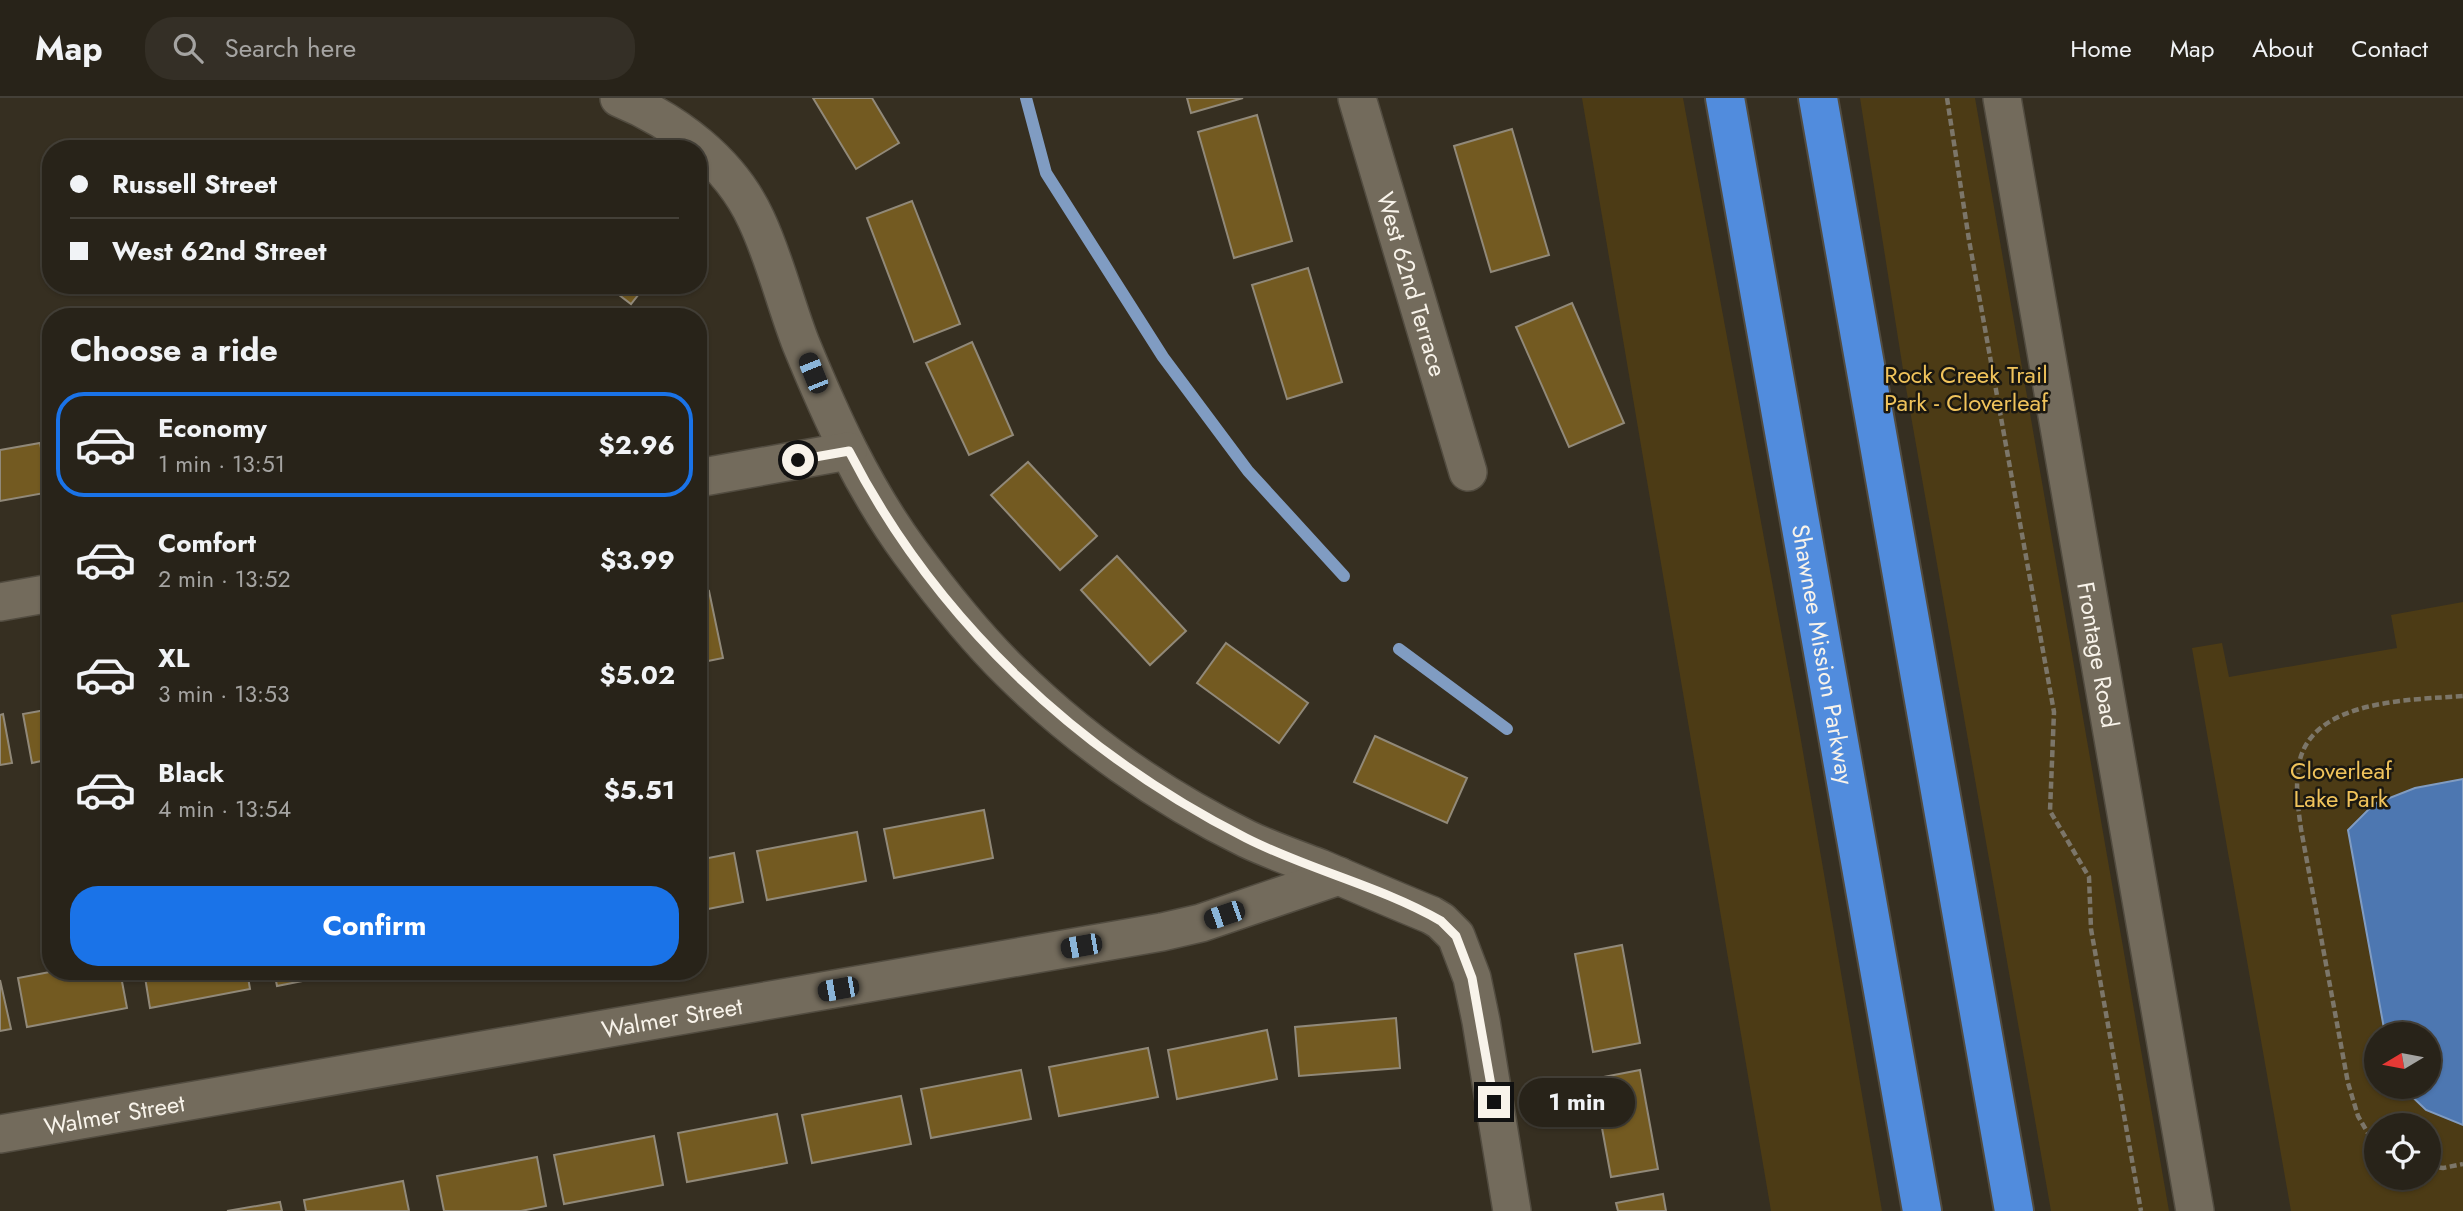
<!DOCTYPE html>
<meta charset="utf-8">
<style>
:root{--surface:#282319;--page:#342f26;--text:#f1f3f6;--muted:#a5a4a2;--line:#444038;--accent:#1a73e8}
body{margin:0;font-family:Jost,sans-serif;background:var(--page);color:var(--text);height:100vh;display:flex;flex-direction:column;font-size:26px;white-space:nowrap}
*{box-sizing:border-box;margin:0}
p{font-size:23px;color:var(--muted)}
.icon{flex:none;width:38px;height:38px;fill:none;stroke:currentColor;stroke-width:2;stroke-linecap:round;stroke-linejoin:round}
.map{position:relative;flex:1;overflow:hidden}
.side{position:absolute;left:42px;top:210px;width:665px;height:672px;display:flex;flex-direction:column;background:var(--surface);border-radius:28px;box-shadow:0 2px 5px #0004,0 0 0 2px var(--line)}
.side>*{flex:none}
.hud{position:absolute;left:42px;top:42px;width:665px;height:154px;border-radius:28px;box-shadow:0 2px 5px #0004,0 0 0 2px var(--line);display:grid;align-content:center;height:154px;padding:0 28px;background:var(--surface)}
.needle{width:46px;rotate:260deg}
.fabs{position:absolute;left:2364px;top:924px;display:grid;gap:14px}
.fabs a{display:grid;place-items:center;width:77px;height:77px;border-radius:50%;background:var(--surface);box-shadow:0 2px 5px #0004,0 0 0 2px var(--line);font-size:35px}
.end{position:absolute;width:32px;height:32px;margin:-16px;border:9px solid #f8f3ea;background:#111;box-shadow:0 0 0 4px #111}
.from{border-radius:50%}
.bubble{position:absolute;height:49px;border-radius:24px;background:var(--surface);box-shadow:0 2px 5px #0004,0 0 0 2px var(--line);font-size:23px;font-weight:700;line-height:49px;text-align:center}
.car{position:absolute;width:21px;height:42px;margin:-21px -10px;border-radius:9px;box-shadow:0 0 5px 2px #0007;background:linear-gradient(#222 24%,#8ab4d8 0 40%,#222 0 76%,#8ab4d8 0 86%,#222 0)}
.hud b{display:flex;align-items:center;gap:24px;height:66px;font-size:26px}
.hud b+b{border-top:2px solid var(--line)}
.hud i{width:18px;height:18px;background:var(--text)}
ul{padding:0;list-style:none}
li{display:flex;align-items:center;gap:21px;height:105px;margin:0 14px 10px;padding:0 14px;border:4px solid transparent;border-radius:28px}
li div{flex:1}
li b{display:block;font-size:26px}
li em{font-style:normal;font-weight:700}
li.active{border-color:var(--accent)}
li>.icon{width:63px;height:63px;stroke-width:1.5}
h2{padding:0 28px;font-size:32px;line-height:84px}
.button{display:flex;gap:14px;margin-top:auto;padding:14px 28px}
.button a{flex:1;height:80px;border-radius:28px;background:var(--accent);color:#fff;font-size:28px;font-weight:700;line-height:80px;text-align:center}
header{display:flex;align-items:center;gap:42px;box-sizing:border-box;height:98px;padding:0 35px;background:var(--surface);border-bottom:2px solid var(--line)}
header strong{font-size:33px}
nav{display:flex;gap:38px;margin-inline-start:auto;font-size:24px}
.search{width:490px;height:63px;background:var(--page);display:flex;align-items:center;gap:18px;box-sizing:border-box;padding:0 24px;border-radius:28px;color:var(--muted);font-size:26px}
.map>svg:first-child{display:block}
.green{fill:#4c3b15;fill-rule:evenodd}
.water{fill:#4d77b1;stroke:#809cc2;stroke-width:2}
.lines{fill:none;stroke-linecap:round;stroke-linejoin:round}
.stream{stroke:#809cc2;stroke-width:12}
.building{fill:#735a21;stroke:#918979;stroke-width:2}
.street-casing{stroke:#524c40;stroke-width:40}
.highway-casing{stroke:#524c40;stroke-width:42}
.path{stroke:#7c7669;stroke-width:4.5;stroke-dasharray:7 3.5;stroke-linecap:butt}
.street{stroke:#736b5c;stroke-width:37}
.highway{stroke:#518cdd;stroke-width:38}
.route{stroke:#f8f3ea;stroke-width:9}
.labels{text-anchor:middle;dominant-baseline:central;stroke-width:5;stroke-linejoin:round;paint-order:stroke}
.street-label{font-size:24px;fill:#f8f3ea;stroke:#1b1811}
.park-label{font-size:24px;fill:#f0c35b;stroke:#1b1811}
</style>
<header>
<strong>Map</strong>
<div class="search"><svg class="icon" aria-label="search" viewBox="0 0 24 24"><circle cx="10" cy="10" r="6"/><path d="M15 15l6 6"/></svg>Search here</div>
<nav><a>Home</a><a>Map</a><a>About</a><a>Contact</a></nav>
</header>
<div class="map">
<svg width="2463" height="1113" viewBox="0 0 2463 1113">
<rect width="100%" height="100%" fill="#362f21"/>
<g class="green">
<polygon points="1582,0 1683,0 1798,625 1882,1113 1771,1113"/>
<polygon points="1860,0 1975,0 2169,1113 2051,1113 1905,284"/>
<path d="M 2463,504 L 2463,1113 L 2291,1113 L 2192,550 L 2222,545 L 2229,579 L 2397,550 L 2391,517 ZM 2376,936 L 2429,936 L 2429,989 L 2376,989 ZM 2376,1027 L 2429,1027 L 2429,1080 L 2376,1080 Z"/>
</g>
<polygon class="water" points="2463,681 2463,1027 2426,1012 2402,989 2429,989 2429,936 2385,936 2348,732 2374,706 2415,690"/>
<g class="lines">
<g class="stream">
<polyline points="1026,0 1046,75 1163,259 1248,373 1344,478"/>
<polyline points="1399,551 1507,631"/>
</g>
</g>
<g class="building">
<polygon points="813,0 872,0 899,45 856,71"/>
<polygon points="1187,0 1243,0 1191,15"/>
<polygon points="1257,17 1292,143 1234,160 1198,34"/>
<polygon points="1512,31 1549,157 1491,174 1454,48"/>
<polygon points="912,103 960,226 914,244 867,120"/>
<polygon points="1308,170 1342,284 1287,301 1252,187"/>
<polygon points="606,187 646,187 631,206"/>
<polygon points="1572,205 1624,325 1569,349 1516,229"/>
<polygon points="972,244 1013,337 969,357 926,265"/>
<polygon points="40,345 50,394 0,403 0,352"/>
<polygon points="1028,364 1097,438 1060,472 991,397"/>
<polygon points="1117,458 1186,533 1150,567 1081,492"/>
<polygon points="709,493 723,560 698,565 698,495"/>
<polygon points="1226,545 1308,605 1279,645 1197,585"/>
<polygon points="51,611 51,661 32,665 23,616"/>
<polygon points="3,616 12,665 0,667 0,617"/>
<polygon points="1375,638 1467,680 1447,725 1354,684"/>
<polygon points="984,712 993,760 894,780 884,731"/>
<polygon points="857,734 866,783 767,802 757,753"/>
<polygon points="734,755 743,804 698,813 698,762"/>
<polygon points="1622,847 1640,945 1593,954 1575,856"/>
<polygon points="55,873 120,873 127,910 27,929 18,880"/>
<polygon points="144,873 247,873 250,891 150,910"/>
<polygon points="274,873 353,873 277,888"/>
<polygon points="0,882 11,931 0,933"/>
<polygon points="1396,920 1400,970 1299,978 1295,929"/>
<polygon points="1267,932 1277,981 1177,1001 1168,952"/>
<polygon points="1148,950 1158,999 1059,1018 1049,969"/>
<polygon points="1021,972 1031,1021 931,1040 921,991"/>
<polygon points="1640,972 1658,1071 1611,1079 1593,981"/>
<polygon points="901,998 911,1046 812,1065 802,1017"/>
<polygon points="777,1016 787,1065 687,1084 678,1035"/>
<polygon points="654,1038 663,1087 564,1106 554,1057"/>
<polygon points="537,1059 546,1108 521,1113 444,1113 437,1078"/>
<polygon points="403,1083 409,1113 306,1113 304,1102"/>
<polygon points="1663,1096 1666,1113 1618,1113 1616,1105"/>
<polygon points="280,1104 282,1113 227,1113"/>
</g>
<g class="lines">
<defs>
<g id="street">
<path d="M 619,0 C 675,23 730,64 756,121 C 775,161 785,205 801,246 C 831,319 863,390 910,454 C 941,496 974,538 1011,574 C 1079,641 1161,699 1247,741 C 1270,752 1296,761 1320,770 C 1357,786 1394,802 1431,817 L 1441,823 L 1456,838 L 1472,880 L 1481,923 L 1512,1113"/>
<path id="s1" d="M 1357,0 L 1468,374"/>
<path id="s2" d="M 2002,0 L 2195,1113"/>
<polyline points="698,380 848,353"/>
<polyline points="0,504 51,495"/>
<path id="s3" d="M 0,1036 L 1162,834 L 1201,825 L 1339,778"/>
</g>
<g id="highway">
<path id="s4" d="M 1725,0 L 1922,1113"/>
<polyline points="1818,0 2014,1113"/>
</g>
</defs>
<use href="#street" class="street-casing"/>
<use href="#highway" class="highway-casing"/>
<g class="path">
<polyline points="1947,0 1969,142 2054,614 2050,713 2089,779 2091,831 2141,1113"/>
<path d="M 2376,1049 L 2358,1018 L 2348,985 L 2301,731 C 2298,709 2295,688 2299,666 C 2311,601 2412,602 2463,598"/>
<polyline points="2429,1068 2443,1070 2463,1066"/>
</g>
<use href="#street" class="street"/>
<use href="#highway" class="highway"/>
</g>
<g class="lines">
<path class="route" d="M 798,362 L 849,353 C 935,521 1078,655 1246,740 C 1309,772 1380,788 1441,823 L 1456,838 L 1472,880 L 1494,1004"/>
</g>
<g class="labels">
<g class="street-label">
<text stroke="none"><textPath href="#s1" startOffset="194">West 62nd Terrace</textPath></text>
<text stroke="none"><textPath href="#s4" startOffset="565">Shawnee Mission Parkway</textPath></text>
<text stroke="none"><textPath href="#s2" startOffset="565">Frontage Road</textPath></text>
<text stroke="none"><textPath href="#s3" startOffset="682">Walmer Street</textPath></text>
<text stroke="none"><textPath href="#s3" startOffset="116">Walmer Street</textPath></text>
</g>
<g class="park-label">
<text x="1966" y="276">Rock Creek Trail<tspan x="1966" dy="28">Park - Cloverleaf</tspan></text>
<text x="2341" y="672">Cloverleaf<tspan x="2341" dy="28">Lake Park</tspan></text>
</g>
</g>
</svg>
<div class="fabs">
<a><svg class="needle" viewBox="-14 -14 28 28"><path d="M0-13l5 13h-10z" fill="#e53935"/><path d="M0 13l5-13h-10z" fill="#a5a4a2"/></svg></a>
<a><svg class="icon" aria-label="locate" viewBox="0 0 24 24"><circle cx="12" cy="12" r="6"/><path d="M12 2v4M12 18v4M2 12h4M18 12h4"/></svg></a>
</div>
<i class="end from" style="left:798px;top:362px"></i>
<i class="end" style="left:1494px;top:1004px"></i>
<div class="bubble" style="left:1519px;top:980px;width:116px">1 min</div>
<i class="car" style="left:813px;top:275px;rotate:338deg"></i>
<i class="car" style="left:1224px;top:817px;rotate:251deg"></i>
<i class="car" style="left:1081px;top:848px;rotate:260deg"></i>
<i class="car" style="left:838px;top:891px;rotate:260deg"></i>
<div class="hud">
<b><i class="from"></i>Russell Street</b>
<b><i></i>West 62nd Street</b>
</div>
<section class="side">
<h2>Choose a ride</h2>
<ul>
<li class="active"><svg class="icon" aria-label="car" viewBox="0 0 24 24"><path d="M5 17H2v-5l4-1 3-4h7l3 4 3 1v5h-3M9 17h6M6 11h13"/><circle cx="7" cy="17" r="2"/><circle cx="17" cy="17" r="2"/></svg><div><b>Economy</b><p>1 min · 13:51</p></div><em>$2.96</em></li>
<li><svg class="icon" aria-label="car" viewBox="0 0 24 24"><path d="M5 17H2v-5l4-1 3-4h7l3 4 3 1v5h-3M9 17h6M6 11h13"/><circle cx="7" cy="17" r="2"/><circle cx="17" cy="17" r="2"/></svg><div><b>Comfort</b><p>2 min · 13:52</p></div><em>$3.99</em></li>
<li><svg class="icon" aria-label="car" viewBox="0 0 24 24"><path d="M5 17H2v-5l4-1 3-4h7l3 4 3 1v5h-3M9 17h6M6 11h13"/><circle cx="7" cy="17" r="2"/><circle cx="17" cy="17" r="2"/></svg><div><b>XL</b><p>3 min · 13:53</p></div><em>$5.02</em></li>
<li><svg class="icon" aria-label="car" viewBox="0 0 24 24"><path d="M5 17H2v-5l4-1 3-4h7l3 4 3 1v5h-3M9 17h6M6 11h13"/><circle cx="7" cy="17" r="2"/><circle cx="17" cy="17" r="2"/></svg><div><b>Black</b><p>4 min · 13:54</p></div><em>$5.51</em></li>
</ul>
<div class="button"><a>Confirm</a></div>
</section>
</div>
